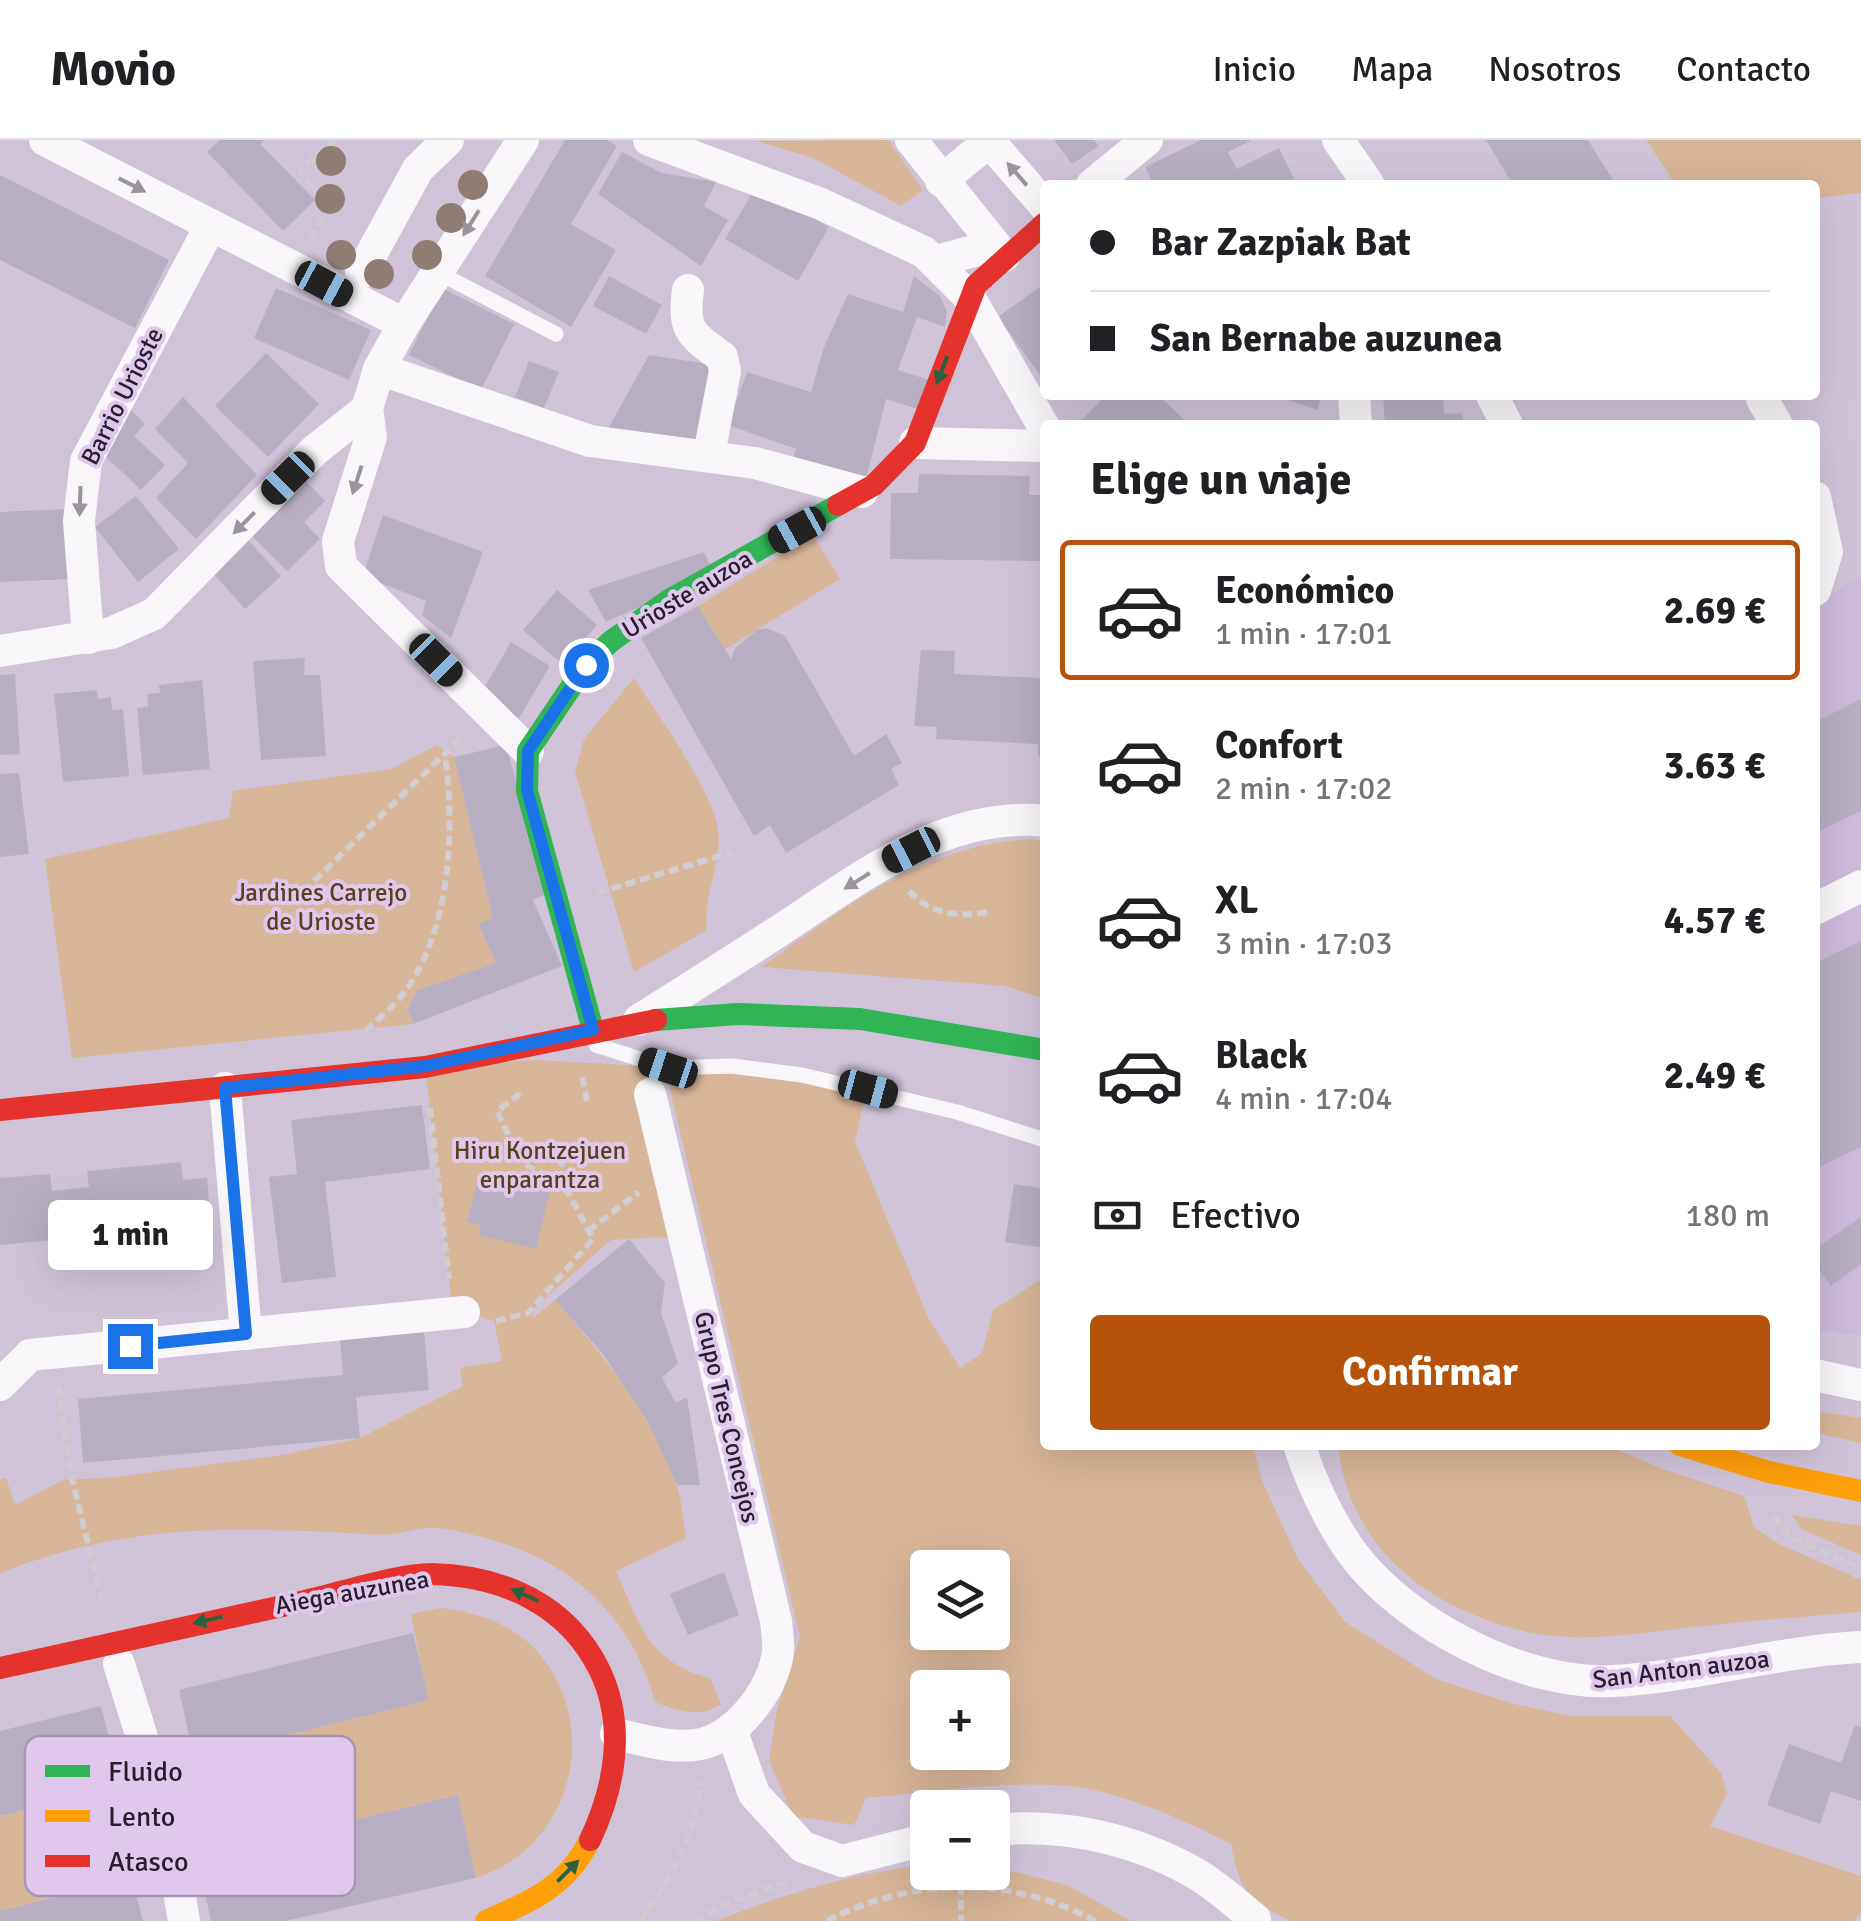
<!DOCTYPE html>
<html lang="es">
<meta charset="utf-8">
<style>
:root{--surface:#fff;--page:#f2f2f2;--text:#202124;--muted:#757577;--line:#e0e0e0;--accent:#b45309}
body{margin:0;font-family:Signika,sans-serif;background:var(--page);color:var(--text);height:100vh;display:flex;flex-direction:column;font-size:38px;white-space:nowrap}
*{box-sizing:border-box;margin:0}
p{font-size:32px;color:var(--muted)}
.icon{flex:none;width:55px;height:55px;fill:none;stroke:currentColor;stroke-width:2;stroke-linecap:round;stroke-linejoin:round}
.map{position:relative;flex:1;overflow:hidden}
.side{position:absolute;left:1040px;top:280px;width:780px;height:1030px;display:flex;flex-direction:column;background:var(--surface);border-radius:10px;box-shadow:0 10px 40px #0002}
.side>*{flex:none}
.guide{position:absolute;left:1040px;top:40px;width:780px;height:220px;border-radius:10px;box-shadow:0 10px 40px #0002;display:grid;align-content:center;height:220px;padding:0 50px;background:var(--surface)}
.fabs{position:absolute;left:910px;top:1410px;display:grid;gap:20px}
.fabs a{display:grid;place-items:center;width:100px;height:100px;border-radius:10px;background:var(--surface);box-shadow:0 10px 40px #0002;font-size:50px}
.end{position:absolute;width:45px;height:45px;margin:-22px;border:12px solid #1a73e8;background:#fff;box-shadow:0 0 0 5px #fff}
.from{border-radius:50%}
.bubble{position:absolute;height:70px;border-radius:10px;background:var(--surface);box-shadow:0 10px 40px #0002;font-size:32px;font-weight:800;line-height:70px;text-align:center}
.car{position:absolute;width:30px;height:60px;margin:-30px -15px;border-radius:12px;box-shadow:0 0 8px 2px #0007;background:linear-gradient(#222 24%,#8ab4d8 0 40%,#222 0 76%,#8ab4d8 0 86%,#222 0)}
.guide b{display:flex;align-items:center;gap:35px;height:95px;font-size:38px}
.guide b+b{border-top:2px solid var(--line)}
.guide i{width:25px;height:25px;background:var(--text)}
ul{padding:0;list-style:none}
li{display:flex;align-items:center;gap:30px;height:140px;margin:0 20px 15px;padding:0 30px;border:5px solid transparent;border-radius:10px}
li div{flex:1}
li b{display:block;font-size:38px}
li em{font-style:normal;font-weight:800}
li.selected{border-color:var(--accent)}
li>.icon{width:90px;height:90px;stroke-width:1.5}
h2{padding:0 50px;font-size:45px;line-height:120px}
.pay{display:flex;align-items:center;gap:25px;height:110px;padding:0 50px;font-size:38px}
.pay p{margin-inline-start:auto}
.button{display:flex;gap:20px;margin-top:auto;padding:20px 50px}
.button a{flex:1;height:115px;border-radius:10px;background:var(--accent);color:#fff;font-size:40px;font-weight:800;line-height:115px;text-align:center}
header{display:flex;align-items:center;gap:60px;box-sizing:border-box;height:140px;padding:0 50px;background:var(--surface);border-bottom:2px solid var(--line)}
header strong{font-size:48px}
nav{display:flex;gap:55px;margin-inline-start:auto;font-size:35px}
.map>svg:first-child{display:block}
.built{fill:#cdb9da}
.green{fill:#d7b597;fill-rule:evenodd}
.building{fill:#b7afc1}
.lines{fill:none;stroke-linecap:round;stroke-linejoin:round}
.path{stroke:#d0ccd2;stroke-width:6;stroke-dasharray:10 5;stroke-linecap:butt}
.lane{stroke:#f8f6f9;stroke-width:15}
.street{stroke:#f8f6f9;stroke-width:32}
.fast{stroke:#30b455;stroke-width:22}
.slow{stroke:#ff9f0a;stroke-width:22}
.jam{stroke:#e5322d;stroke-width:22}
.tree{fill:#8f7c72}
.oneway{fill:#9a959c}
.oneway2{fill:#2b623e}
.route{stroke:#1a73e8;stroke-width:12}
.labels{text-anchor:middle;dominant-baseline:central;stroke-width:8;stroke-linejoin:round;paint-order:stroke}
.street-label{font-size:25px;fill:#271e2b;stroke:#e0c8ed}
.park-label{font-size:25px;fill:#5a411e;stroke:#e0c8ed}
.key{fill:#e0c8ed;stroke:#a895b3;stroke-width:2.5}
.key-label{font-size:28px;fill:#271e2b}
</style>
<header>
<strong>Movio</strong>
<nav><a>Inicio</a><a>Mapa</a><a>Nosotros</a><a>Contacto</a></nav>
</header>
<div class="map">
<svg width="1861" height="1781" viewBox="0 0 1861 1781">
<rect width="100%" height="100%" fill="#d0c3d8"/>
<polygon class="built" points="1861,436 1861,1196 1815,1190 1815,463"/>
<g class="green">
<polygon points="888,0 923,50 901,66 813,18 756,1"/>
<polygon points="1646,0 1861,0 1861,53 1815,58 1815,45 1676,45"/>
<polygon points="813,395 840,439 724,510 698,466"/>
<path d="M 634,538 C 657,574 718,657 719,697 C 719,729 703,757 707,790 L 634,832 L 575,632 L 584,599 Z"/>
<polygon points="437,605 454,617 493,778 478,785 496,823 417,850 408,869 413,884 72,918 45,719 229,678 233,651 391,629"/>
<path d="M 1031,699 L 1045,701 L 1045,859 L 1005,846 L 762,827 C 848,765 921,706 1031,699 Z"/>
<path d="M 536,920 L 643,926 L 684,1096 L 611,1100 L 533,1169 L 533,1178 L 555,1160 C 603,1215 651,1273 676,1343 C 682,1360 683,1380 686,1398 L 616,1431 C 640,1485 648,1522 710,1538 L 721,1564 C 699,1579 678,1571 655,1562 C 633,1479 574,1423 492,1400 C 473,1395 452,1388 433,1388 C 421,1387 408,1392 395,1394 C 381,1396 365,1394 350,1393 C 219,1387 125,1384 0,1433 L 0,1340 L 6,1338 L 15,1365 L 63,1340 L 107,1338 L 282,1315 L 360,1298 L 463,1246 L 460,1228 L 502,1221 L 494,1181 L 464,1172 L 453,1173 L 425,927 Z"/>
<path d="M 712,933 L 767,937 L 865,955 L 855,1002 L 929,1179 L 960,1228 L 982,1213 L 993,1170 L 1045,1137 L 1045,1305 L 1253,1305 L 1262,1341 L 1298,1419 L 1345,1482 L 1438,1540 L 1514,1564 L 1572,1576 L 1670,1576 L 1721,1633 L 1727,1654 L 1710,1686 L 1861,1736 L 1861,1772 L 1854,1781 L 1291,1781 C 1245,1758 1241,1753 1231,1704 C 1178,1677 1117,1649 1057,1645 C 994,1642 929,1652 866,1658 L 854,1685 L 793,1676 L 769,1621 L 777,1570 L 800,1497 L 668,941 ZM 928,1428 L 992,1428 L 992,1492 L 928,1492 ZM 928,1548 L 992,1548 L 992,1612 L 928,1612 Z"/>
<polygon points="1815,1271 1861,1278 1861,1303 1815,1293"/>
<path d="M 1338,1305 L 1607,1305 L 1663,1329 L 1744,1356 L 1754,1387 L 1779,1404 L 1861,1440 L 1861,1472 C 1805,1476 1749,1481 1693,1487 C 1642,1493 1583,1503 1532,1493 C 1432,1471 1350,1412 1338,1305 Z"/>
<polygon points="1792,1375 1861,1386 1861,1415 1801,1389"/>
<path d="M 441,1468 C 472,1471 509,1483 532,1506 C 605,1580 574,1707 476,1738 L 458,1655 L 197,1718 L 0,1771 L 0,1676 L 121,1646 L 194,1618 L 428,1560 L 411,1474 Z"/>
<path d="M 927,1725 L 928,1732 L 1007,1730 L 1067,1745 L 1131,1781 L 716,1781 C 786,1754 853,1732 927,1725 Z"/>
</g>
<g class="building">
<polygon points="220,0 264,0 260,4 315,60 283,91 207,12"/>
<polygon points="565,0 607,0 617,6 571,84 616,110 571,187 485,136"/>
<polygon points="1054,0 1094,0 1099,6 1072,24"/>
<polygon points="1201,0 1252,0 1228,12 1237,29 1279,8 1297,45 1154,45 1145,27"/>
<polygon points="1486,0 1588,0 1616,45 1513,45"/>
<polygon points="622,12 662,33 716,42 704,66 728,80 701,126 598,54"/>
<polygon points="0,35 169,120 135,188 0,120"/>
<polygon points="751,55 778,58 829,87 798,141 725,99"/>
<polygon points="609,136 662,165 646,194 593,166"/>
<polygon points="914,136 940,156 947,171 945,187 917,177 898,230 929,240 920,270 886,259 866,339 793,318 796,309 728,285 747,232 811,252 824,207 848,154 903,172"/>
<polygon points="1045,143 1045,242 998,177"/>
<polygon points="276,148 371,190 349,240 254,198"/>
<polygon points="442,148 514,184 481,250 409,215"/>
<polygon points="266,213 319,264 268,317 215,266"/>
<polygon points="649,215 715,225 700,310 605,294"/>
<polygon points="529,221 559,232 544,268 515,257"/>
<polygon points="1106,255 1158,255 1190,285 1077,285"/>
<polygon points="1274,255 1322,255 1317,270"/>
<polygon points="1383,255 1443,255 1444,274 1462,273 1464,285 1385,285"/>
<polygon points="183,257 257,335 196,399 156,358 188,323 155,289"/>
<polygon points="127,266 145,284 134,296 165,325 141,350 102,313"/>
<polygon points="919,334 1030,336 1029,355 1045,355 1045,421 890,419 891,353 918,353"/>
<polygon points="306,341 325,361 304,382 320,399 287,431 251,395"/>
<polygon points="136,356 179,409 138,442 95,387"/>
<polygon points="70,369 72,439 0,442 0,372"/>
<polygon points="383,375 483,412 451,498 422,475 426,461 363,436"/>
<polygon points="247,399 281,436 245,469 211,431"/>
<polygon points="704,412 714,434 606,482 588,450"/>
<polygon points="557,450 597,485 562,524 523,490"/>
<polygon points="698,466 731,519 735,508 757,490 767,488 785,496 854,616 886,594 902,623 891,629 899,645 786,713 770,685 754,696 641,498"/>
<polygon points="511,502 550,526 519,578 480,555"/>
<polygon points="921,510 955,511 954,534 1041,538 1045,528 1045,617 1038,616 1038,604 936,599 937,587 914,586"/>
<polygon points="305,518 304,535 320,535 326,616 261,620 253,521"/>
<polygon points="15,534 20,614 0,615 0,535"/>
<polygon points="202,540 210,629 143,635 137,568 148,567 147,554 160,553 159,545"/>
<polygon points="97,550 98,559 111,557 112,570 123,569 129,636 63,642 54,554"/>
<polygon points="1861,559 1861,671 1815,693 1815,582"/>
<polygon points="506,605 546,754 533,760 562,826 413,884 408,869 417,850 496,823 478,784 493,778 454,617"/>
<polygon points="19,633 29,714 0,717 0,634"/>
<polygon points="1861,801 1861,1007 1815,1029 1815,823"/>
<polygon points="422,965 430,1029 325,1042 336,1137 282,1143 269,1037 297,1034 291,980"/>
<polygon points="181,1022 183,1040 207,1038 211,1085 0,1105 0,1038 50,1034 52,1051 89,1047 87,1031"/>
<polygon points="479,1035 550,1051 536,1109 479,1095 481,1085 467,1082"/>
<polygon points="1014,1044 1045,1049 1045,1108 1005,1102"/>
<polygon points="1861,1077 1861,1124 1831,1146 1815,1125 1815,1109"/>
<polygon points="629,1099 665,1143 661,1173 678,1223 662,1238 676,1263 687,1257 700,1345 677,1345 648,1282 603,1214 555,1160"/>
<polygon points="424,1192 429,1250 356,1257 360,1298 83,1323 78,1259 343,1235 340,1200"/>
<polygon points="724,1432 739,1475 688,1495 670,1454"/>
<polygon points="413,1493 429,1560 194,1618 179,1550"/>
<polygon points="101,1566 121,1646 0,1676 0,1591"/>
<polygon points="1855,1585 1861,1587 1861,1661 1831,1651 1820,1684 1767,1665 1789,1604 1841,1623"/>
<polygon points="458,1655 476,1738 285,1781 211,1781 197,1718"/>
<polygon points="132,1737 143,1781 0,1781 0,1771"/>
</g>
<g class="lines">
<g class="path">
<polyline points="312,100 327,69 300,30 335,0"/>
<polyline points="314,741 462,597"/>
<path d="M 909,751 C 930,775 962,778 992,771"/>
<polyline points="597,753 733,712"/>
<path d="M 366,891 C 378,879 393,867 404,853 C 451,790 455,689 445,614"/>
<polyline points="582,937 587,961"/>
<polyline points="430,968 449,1139"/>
<polyline points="556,1041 565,1016"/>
<polyline points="588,1091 639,1052"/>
<polyline points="496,1181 528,1173 593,1099 569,1054 556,1041 528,1026 515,1009 497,971 521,953"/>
<polyline points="58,1246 72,1339 103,1464"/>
<polyline points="1773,1376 1793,1399 1861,1428"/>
<polyline points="961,1745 961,1781"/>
<path d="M 640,1781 C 670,1739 699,1694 699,1641"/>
<polyline points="695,1781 726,1764 790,1740"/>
<path d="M 827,1781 C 911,1737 1012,1735 1095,1781"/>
</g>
<g class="lane">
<polyline points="439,133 556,194"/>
<polyline points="596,905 668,928 732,926 802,935 957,972 1045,1000"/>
</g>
<g class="street">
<polyline points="45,0 404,184"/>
<polyline points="523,0 404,184 379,229 367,269 371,297 338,401 341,426 528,611"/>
<polyline points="649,0 821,64 924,112 970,158 1045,289"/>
<polyline points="911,0 1004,116"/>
<polyline points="1338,0 1369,45"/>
<polyline points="990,2 1045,66"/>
<polyline points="941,41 991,0"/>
<polyline points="1092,45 1147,0"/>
<polyline points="936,121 978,110 1004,116"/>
<polyline points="361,133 418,29 448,0"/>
<path d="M 688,150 C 683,190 690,194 722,217 L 725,231 L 709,314"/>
<polyline points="379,229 590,301 755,323 862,352"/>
<polyline points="1354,255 1356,285"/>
<polyline points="1492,255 1507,285"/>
<polyline points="1762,259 1777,285"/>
<polyline points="915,303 1045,306"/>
<polyline points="1815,357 1827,412 1815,450"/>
<polyline points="88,498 79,381 86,321 211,85"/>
<polyline points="0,511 111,493 154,474 315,310 367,269"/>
<polyline points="1815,769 1861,746"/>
<path d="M 639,880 C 687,850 734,820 782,789 C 860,738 946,670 1045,681"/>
<polyline points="225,948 246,1194"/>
<polyline points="1815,1235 1861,1245"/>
<polyline points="0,1245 30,1215 464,1172"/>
<path d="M 1299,1305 C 1312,1344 1329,1381 1353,1414 C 1405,1484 1525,1546 1612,1541 C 1695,1537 1777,1511 1861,1507"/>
<polyline points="119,1524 157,1645"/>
<polyline points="731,1589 754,1654 803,1707 842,1721 928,1699"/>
<path d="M 616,1594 C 643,1600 674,1610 701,1604 C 739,1595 773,1549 778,1512 C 779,1502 777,1491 776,1481 L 650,954"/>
<path d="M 992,1690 C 1062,1683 1132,1698 1193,1732 C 1215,1744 1235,1763 1255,1779"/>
<polyline points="173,1716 184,1781"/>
</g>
<g class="fast">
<polyline points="656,880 738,874 860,879 1045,910"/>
<polyline points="593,890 527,651 528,611 586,525 610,502 669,460 838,365"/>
</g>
<g class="slow">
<polyline points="1680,1305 1769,1332 1861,1351"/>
<path d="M 486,1781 C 533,1760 565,1748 590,1700"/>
</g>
<g class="jam">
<polyline points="838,365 874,345 915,303 976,145 1045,83"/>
<polyline points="0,970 425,927 656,880"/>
<path d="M 0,1528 C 102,1506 204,1483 305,1461 C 340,1453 399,1434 432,1434 C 504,1436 568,1465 600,1531 C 626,1586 615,1647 590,1700"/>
</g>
</g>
<g class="tree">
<circle cx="331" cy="21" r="15"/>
<circle cx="473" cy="45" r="15"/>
<circle cx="330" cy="59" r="15"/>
<circle cx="451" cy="78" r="15"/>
<circle cx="341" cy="115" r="15"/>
<circle cx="427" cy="115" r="15"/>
<circle cx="379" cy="134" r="15"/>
</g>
<defs><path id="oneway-solid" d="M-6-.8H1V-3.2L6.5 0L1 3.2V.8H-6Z" transform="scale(2.5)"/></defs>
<g class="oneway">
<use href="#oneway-solid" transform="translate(1017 34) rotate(-131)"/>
<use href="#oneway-solid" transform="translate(132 45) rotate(27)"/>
<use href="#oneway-solid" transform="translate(471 83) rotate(122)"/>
<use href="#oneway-solid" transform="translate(357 340) rotate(108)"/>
<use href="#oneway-solid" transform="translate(80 361) rotate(92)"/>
<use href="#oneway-solid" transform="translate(244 383) rotate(135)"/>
<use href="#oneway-solid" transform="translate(857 741) rotate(148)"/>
</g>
<g class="oneway2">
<use href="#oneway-solid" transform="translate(942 230) rotate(111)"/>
<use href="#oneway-solid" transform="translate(525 1455) rotate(-156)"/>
<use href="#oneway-solid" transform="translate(208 1480) rotate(167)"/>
<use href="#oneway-solid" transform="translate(568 1731) rotate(-45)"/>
</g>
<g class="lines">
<polyline class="route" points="130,1206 246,1194 225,948 426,926 593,890 527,650 528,611 586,525"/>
</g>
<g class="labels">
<g class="street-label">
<text transform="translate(122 256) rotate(-63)">Barrio Urioste</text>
<text transform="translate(687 454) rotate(-31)">Urioste auzoa</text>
<text transform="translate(727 1277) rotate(77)">Grupo Tres Concejos</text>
<text transform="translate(352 1452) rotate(-10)">Aiega auzunea</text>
<text transform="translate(1681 1529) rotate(-7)">San Anton auzoa</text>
</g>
<g class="park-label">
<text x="321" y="752">Jardines Carrejo<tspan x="321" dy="29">de Urioste</tspan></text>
<text x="540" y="1010">Hiru Kontzejuen<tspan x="540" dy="29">enparantza</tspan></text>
</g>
</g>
<rect x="25" y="1596" width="330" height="160" rx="15" class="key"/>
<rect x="45" y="1625" width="45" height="12" fill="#30b455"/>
<rect x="45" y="1670" width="45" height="12" fill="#ff9f0a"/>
<rect x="45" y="1715" width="45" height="12" fill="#e5322d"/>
<g class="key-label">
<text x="108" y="1641">Fluido</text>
<text x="108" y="1686">Lento</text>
<text x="108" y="1731">Atasco</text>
</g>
</svg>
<div class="fabs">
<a><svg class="icon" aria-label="layers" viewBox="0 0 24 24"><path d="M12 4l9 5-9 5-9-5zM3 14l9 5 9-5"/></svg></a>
<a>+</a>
<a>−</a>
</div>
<i class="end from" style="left:586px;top:525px"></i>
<i class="end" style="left:130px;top:1206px"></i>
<div class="bubble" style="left:48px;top:1060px;width:165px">1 min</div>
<i class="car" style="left:324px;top:144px;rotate:118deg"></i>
<i class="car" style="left:288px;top:338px;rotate:225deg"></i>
<i class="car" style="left:797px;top:390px;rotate:241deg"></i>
<i class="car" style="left:436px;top:520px;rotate:135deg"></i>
<i class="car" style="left:911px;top:710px;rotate:243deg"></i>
<i class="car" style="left:668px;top:928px;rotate:288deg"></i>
<i class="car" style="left:868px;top:949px;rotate:105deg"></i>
<div class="guide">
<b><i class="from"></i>Bar Zazpiak Bat</b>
<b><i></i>San Bernabe auzunea</b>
</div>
<section class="side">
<h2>Elige un viaje</h2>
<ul>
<li class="selected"><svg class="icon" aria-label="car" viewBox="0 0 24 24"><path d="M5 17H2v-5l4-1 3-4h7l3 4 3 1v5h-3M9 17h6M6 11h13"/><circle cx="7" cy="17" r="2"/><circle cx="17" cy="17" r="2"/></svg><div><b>Económico</b><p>1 min · 17:01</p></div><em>2.69 €</em></li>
<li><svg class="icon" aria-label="car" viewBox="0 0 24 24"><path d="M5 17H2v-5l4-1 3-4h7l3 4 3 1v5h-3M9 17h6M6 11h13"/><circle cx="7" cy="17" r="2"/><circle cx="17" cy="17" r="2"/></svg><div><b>Confort</b><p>2 min · 17:02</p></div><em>3.63 €</em></li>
<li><svg class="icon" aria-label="car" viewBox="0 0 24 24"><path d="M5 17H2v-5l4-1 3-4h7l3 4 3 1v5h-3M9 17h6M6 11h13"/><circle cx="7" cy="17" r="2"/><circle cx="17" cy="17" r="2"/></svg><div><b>XL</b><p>3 min · 17:03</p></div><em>4.57 €</em></li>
<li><svg class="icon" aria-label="car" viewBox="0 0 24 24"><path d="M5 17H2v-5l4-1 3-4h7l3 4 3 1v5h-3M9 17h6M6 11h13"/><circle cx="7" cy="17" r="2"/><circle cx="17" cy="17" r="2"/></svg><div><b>Black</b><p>4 min · 17:04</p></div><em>2.49 €</em></li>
</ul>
<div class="pay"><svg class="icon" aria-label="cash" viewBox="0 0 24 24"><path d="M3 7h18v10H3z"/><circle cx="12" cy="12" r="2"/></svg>Efectivo<p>180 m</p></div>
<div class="button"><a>Confirmar</a></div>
</section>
</div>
